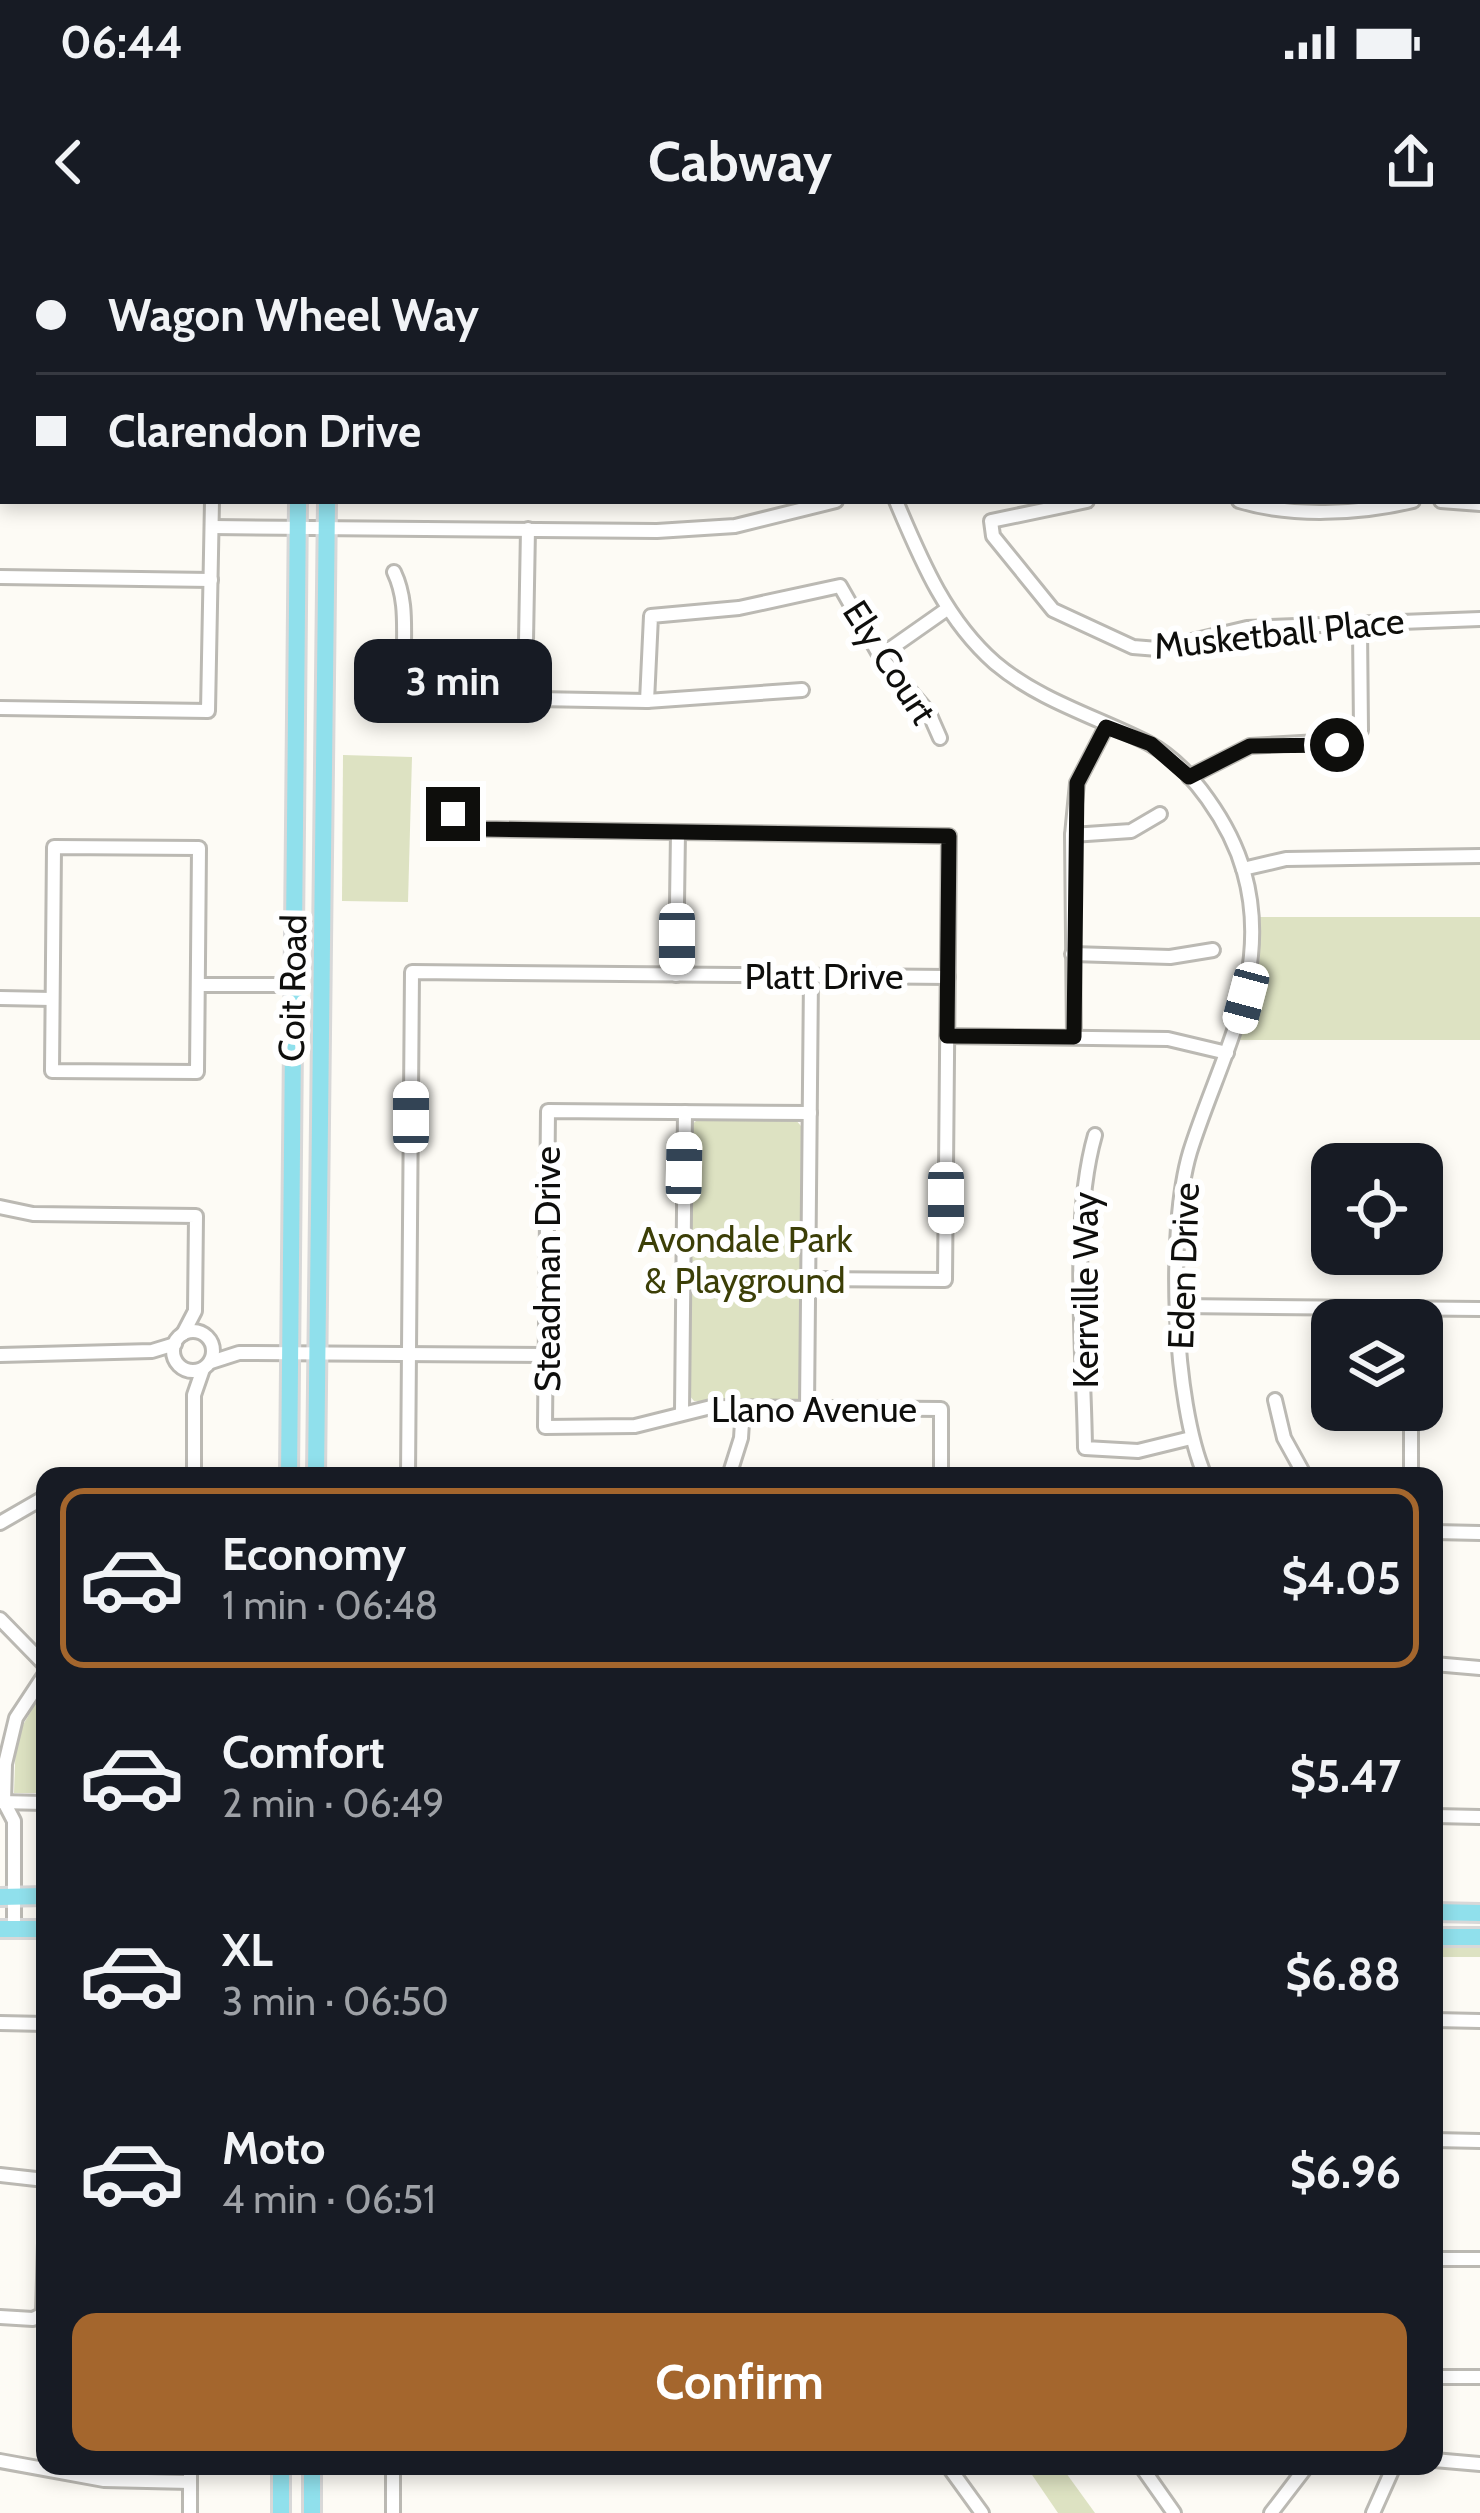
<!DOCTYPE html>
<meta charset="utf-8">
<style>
:root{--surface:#171b24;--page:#242831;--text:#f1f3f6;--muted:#9ea1a6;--line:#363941;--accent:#a4662d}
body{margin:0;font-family:Cabin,sans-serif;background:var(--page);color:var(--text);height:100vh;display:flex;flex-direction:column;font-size:45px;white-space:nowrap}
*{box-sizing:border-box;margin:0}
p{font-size:39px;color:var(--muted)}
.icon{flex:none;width:66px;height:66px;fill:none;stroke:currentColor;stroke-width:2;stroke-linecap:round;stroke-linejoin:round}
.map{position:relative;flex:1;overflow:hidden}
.drawer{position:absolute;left:36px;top:1227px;width:1407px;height:1008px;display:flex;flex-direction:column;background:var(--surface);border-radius:24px;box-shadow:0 6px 18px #0003}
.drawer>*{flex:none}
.guide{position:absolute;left:0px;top:0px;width:1482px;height:264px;box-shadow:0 6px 18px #0003;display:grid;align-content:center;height:264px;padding:0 36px;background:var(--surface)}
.controls{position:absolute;left:1311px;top:903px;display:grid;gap:24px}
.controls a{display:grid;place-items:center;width:132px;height:132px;border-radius:24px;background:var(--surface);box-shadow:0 6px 18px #0003;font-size:60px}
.end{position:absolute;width:54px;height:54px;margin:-27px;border:15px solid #0e0e0c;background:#fff;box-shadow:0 0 0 6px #fff}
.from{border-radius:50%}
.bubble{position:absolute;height:84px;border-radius:24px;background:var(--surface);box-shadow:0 6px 18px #0003;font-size:39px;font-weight:700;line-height:84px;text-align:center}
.car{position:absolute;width:36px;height:72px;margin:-36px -18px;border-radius:15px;box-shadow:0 0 9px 3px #0007;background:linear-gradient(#fff 24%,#345 0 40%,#fff 0 76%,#345 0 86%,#fff 0)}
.guide b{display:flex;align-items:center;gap:42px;height:114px;font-size:45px}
.guide b+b{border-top:3px solid var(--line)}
.guide i{width:30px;height:30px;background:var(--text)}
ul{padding:21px 0 0;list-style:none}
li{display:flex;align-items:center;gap:36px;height:180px;margin:0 24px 18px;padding:0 12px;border:6px solid transparent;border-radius:24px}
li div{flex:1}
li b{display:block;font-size:45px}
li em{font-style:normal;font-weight:700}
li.current{border-color:var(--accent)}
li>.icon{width:108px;height:108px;stroke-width:1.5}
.cta{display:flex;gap:24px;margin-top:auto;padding:24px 36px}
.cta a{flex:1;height:138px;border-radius:24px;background:var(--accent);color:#fff;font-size:48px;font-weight:700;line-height:138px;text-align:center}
.status{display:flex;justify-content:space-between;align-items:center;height:84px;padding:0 60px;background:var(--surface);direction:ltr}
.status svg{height:33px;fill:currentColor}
header{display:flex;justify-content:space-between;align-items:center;height:156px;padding:0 36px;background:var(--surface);font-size:54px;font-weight:700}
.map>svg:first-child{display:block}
.green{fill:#dde2c2}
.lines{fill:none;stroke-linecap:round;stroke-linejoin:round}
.minor-casing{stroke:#bbb9b3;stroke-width:18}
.major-casing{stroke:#d8d8d8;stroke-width:22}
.minor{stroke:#fff;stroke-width:12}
.major{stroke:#90e0ec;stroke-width:16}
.route{stroke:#0e0e0c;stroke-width:15}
.labels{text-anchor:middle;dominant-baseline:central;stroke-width:12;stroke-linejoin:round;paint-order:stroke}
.street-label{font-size:36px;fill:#0e0e0c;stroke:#fff}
.park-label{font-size:36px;fill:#3c3f07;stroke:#fff}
</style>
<div class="status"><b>06:44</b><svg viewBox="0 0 49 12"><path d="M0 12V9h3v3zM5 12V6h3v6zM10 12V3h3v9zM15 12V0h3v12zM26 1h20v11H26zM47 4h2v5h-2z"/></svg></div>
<header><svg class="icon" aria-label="back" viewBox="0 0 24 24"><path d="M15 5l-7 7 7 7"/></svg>Cabway<svg class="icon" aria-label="share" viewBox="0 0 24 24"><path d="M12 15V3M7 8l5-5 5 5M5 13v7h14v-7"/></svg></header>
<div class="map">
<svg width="1480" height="2273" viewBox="0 0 1480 2273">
<rect width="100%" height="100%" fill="#fdfbf5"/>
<g class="green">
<polygon points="343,515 412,517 408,662 342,661"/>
<polygon points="1259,677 1480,677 1480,800 1240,800 1260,718"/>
<polygon points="699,879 795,879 801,886 799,1159 793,1162 694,1161 689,1155 692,884"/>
<polygon points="45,1447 45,1553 14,1553 16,1497"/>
<polygon points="1434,1703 1480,1704 1480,1717 1434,1717"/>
<polygon points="1026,2226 1061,2226 1095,2273 1058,2273"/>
</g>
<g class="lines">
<defs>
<g id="minor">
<polyline points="77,0 78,3"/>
<polyline points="842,0 842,3"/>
<polyline points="1146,0 1146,3"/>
<polyline points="1354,0 1354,3"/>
<polyline points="1442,0 1442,3"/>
<polyline points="91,3 92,0"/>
<polyline points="963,3 963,0"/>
<polyline points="1281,3 1281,0"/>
<polyline points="0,61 3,61"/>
<polyline points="1479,179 1480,179"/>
<polyline points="0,198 3,198"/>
<path d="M 896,261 C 921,320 945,379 995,423 C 1040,461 1097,477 1148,503 C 1192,526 1231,586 1244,632 C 1273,734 1219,819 1190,912 C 1167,989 1173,1162 1205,1236"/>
<polyline points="1087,261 991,281 993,296 1053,370 1133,407 1158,409 1247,388 1480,379"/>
<path d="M 1239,261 C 1291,277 1359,274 1413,261"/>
<polyline points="1441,261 1480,264"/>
<polyline points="212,287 657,291 735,286 836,261"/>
<path d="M 394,332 C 413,372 397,413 409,454 L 420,457 L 647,461 L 802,450"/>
<polyline points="0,337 211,340"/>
<polyline points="880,416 947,369"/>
<polyline points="525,457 528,289"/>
<polyline points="647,461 651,376 739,368 840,346 880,416 929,473 940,498"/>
<polyline points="0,468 208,471 212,261"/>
<polyline points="1189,537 1250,506 1354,500 1361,490 1360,388"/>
<polyline points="453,574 483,589 949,596 945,1040 808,1039"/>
<polyline points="1072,595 1131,591 1160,574"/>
<polygon points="54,607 199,608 197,832 52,831"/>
<polyline points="1243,629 1286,619 1480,616"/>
<polyline points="1072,714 1170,717 1213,710"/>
<polyline points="676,735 678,592"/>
<polyline points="198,745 292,745"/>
<polyline points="0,758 52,759"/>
<polyline points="947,796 1168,799 1227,813"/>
<polyline points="1074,797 1072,595 1077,543 1106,487"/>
<polyline points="810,873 548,871 545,1187 635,1186 711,1167 941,1169 941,1236"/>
<path d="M 1095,895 C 1070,982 1084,1114 1085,1208 L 1138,1211 L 1191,1198"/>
<polyline points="0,967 33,974 196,976 195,1071 183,1094"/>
<polyline points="1179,1066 1480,1069"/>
<circle cx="193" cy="1111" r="20"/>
<polyline points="0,1115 152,1111 175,1104"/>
<polyline points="211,1122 239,1113 546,1115"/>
<polyline points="1275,1160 1284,1198 1305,1236"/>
<polyline points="807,1168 811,736"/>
<polyline points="682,1171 685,872"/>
<polyline points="194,1236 194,1155 203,1129"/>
<polyline points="408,1236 412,732 948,737"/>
<polyline points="729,1236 741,1198 743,1167"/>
<polyline points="1411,1236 1411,1170"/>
<polyline points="0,1283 45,1257"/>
<polyline points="1434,1292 1480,1293"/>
<polyline points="0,1379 45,1425"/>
<polyline points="1434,1424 1480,1428"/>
<polyline points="0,1562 45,1563"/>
<polyline points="1434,1576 1480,1577"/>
<polyline points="14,1689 14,1581 4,1562 5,1524 16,1478 45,1434"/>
<polyline points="1434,1780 1480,1781"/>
<polyline points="0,1783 45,1784"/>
<polyline points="1434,1900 1480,1901"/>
<polyline points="0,1935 45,1940"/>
<polyline points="1434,2019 1480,2019"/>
<polyline points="0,2077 33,2079 43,2074 45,2003"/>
<polyline points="1434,2137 1480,2137"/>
<polyline points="1434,2220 1480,2224"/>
<polyline points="0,2221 104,2240 190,2242"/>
<polyline points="948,2226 982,2273"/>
<polyline points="1141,2226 1174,2273"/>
<polyline points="190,2273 190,2226"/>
<polyline points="393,2273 393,2226"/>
<polyline points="1271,2273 1307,2226"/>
<polyline points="1373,2273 1394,2226"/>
</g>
<g id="major">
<polyline points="302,3 302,0"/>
<polyline points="331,3 331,0"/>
<polyline points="289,1236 298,261"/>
<polyline points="316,1236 327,261"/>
<polyline points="0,1657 45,1656"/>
<polyline points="1434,1672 1480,1673"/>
<polyline points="0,1689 45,1689"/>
<polyline points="1434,1697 1480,1697"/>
<polyline points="281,2273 281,2226"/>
<polyline points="312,2273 312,2226"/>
</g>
</defs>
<use href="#minor" class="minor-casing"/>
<use href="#major" class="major-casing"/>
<use href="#minor" class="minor"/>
<use href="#major" class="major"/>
</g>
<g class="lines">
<polyline class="route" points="453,574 483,589 949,596 947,796 1074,797 1077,543 1106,487 1151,504 1189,537 1250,506 1337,505"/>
</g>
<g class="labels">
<g class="street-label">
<text transform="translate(1279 393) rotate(-6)">Musketball Place</text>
<text transform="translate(890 422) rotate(57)">Ely Court</text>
<text x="824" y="736">Platt Drive</text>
<text transform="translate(292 748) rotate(-89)">Coit Road</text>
<text transform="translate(1183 1026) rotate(-88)">Eden Drive</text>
<text transform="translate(547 1029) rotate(-90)">Steadman Drive</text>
<text transform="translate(1085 1050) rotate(-90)">Kerrville Way</text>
<text x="814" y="1169">Llano Avenue</text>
</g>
<g class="park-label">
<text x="745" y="999">Avondale Park<tspan x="745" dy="41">&amp; Playground</tspan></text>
</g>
</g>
</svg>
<div class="controls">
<a><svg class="icon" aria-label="locate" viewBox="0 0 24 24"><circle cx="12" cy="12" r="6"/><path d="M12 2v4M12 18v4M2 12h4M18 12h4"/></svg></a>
<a><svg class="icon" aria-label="layers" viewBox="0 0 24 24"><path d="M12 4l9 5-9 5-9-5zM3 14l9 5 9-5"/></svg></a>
</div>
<i class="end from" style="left:1337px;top:505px"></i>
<i class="end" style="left:453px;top:574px"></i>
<div class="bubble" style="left:354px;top:399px;width:198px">3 min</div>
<i class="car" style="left:677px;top:699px;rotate:180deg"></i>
<i class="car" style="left:1246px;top:758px;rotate:195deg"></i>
<i class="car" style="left:411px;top:877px;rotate:0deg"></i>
<i class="car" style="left:684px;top:928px;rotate:1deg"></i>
<i class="car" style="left:946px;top:958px;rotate:180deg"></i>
<div class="guide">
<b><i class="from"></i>Wagon Wheel Way</b>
<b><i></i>Clarendon Drive</b>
</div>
<section class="drawer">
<ul>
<li class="current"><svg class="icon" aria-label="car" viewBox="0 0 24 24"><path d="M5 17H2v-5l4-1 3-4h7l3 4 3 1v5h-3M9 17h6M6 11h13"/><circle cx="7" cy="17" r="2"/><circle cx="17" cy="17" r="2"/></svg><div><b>Economy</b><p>1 min · 06:48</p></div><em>$4.05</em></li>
<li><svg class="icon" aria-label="car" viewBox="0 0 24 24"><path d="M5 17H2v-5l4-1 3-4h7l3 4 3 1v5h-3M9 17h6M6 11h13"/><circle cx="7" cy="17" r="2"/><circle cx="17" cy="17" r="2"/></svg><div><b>Comfort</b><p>2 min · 06:49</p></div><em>$5.47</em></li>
<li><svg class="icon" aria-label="car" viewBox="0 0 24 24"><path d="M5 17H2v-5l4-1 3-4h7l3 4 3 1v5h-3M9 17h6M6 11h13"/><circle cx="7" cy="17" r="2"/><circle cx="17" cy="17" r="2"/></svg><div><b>XL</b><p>3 min · 06:50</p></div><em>$6.88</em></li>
<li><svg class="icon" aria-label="car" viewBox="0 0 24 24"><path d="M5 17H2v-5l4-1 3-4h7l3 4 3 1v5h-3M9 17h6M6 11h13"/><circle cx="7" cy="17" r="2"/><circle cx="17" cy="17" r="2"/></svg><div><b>Moto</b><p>4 min · 06:51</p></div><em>$6.96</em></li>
</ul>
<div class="cta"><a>Confirm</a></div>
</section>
</div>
